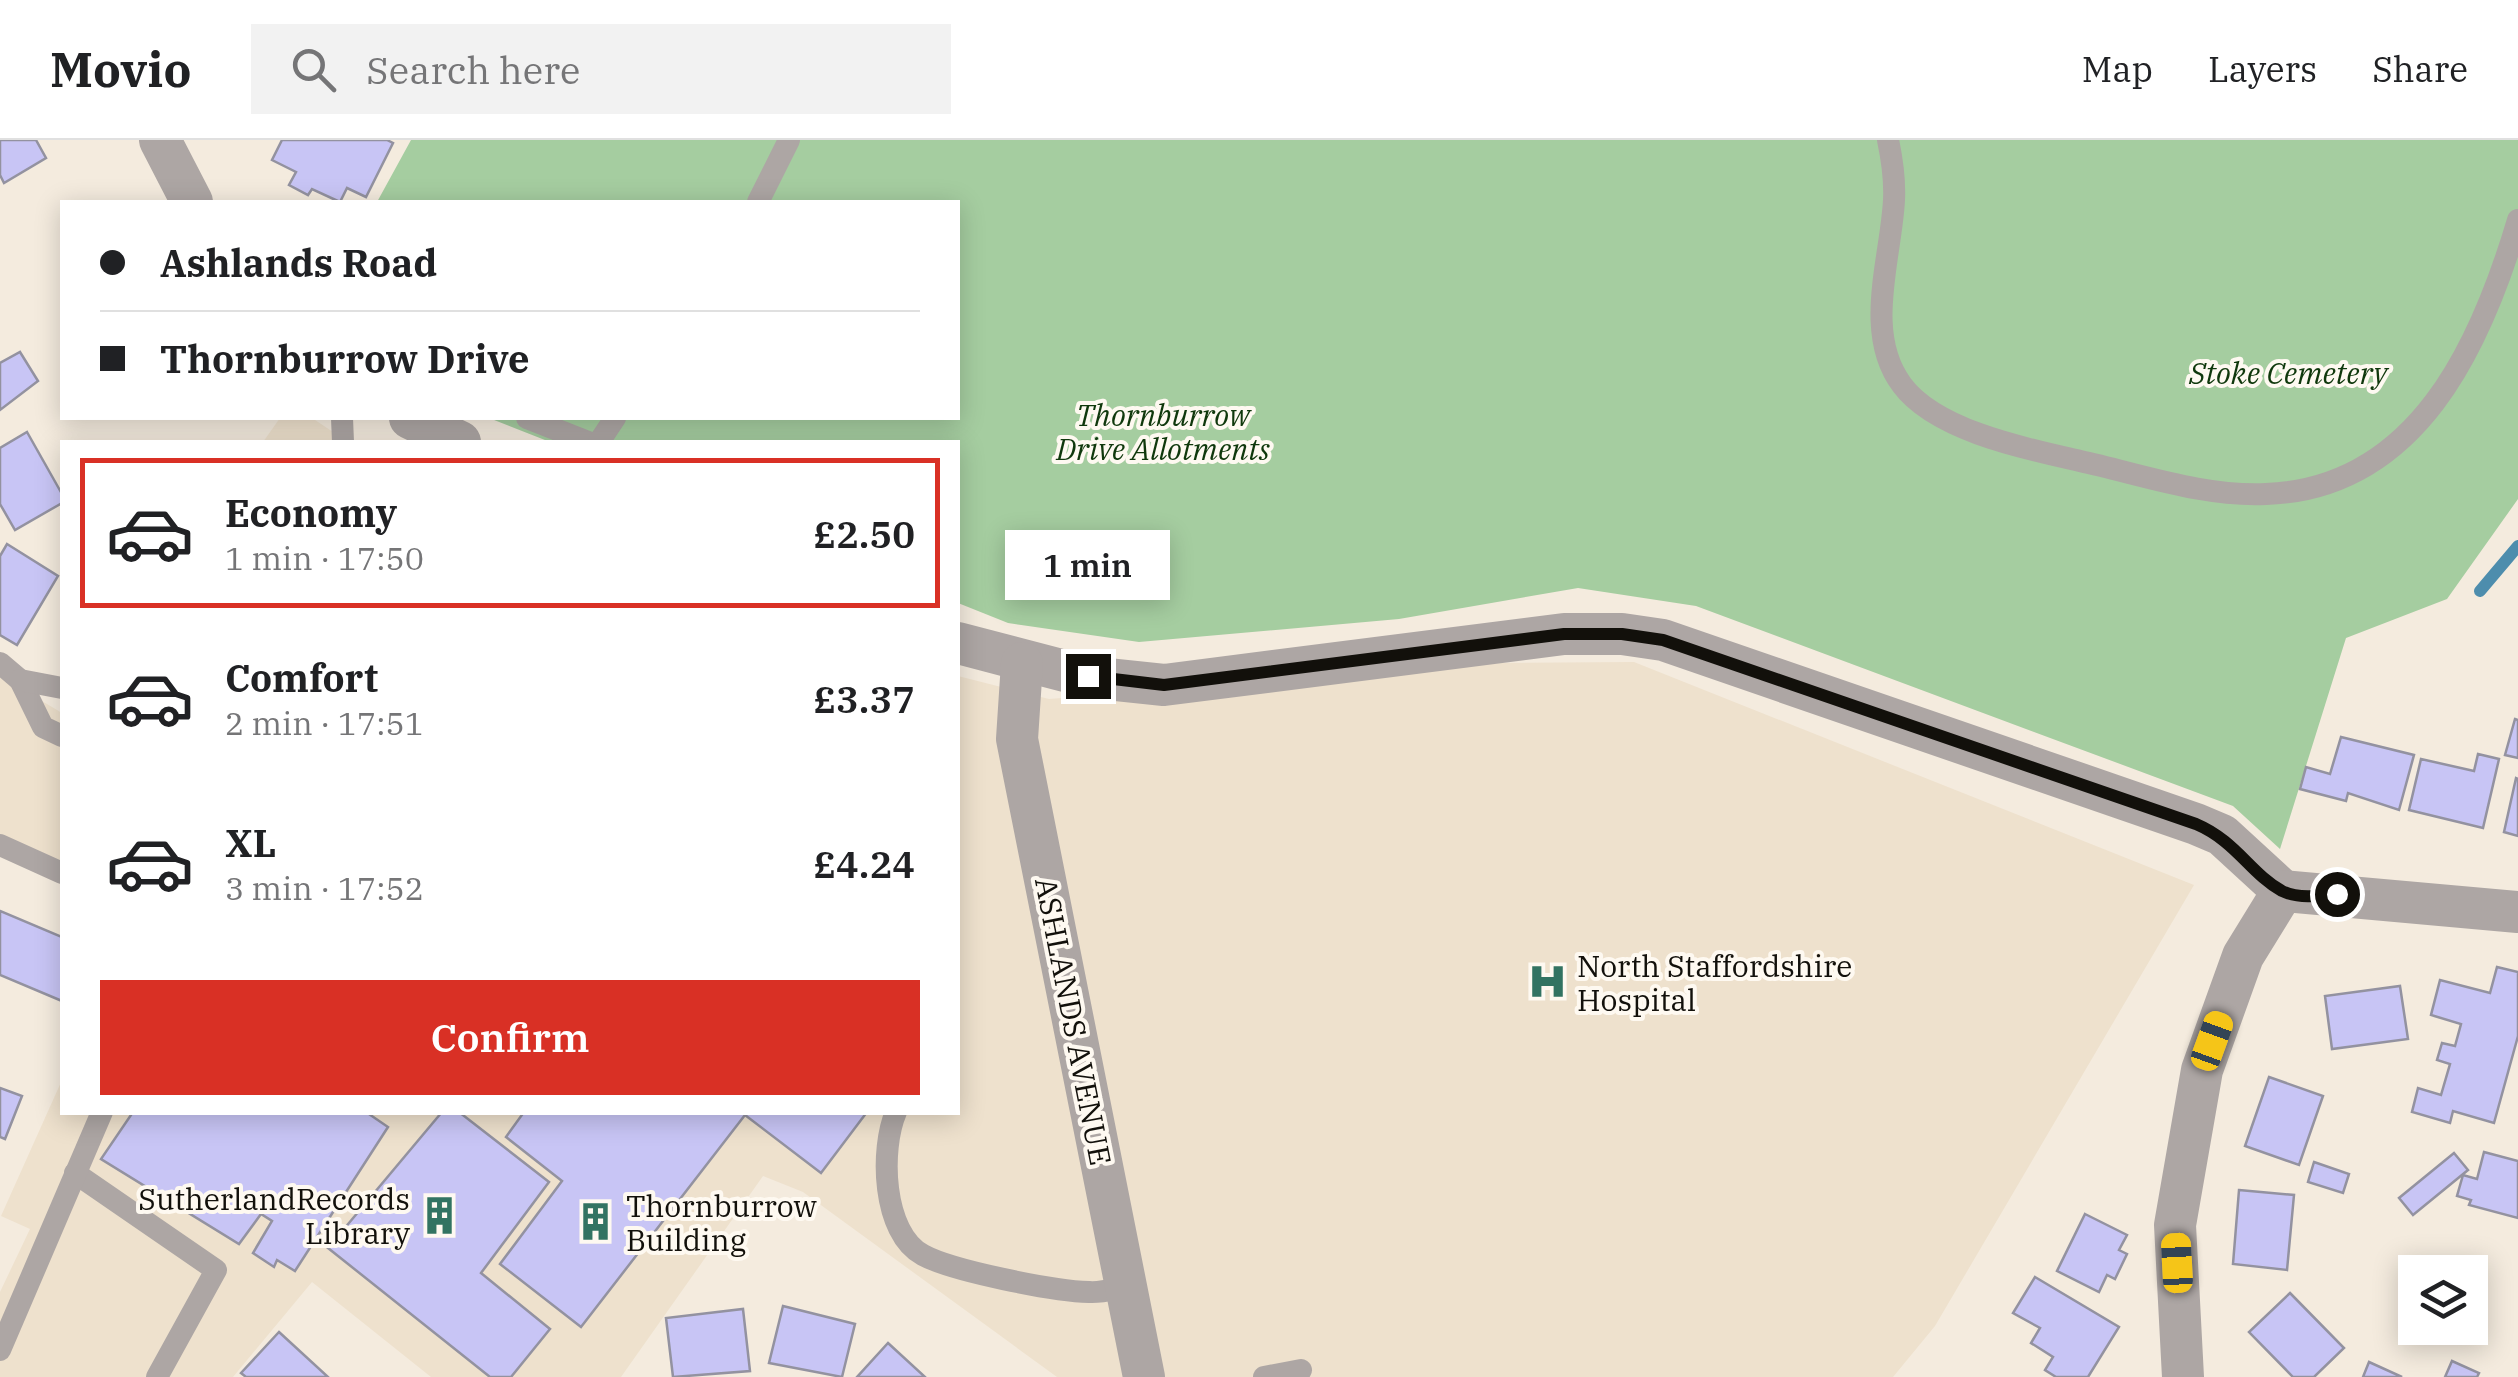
<!DOCTYPE html>
<meta charset="utf-8">
<style>
:root{--surface:#fff;--page:#f2f2f2;--text:#202124;--muted:#757577;--line:#e0e0e0;--accent:#d93025}
body{margin:0;font-family:"IBM Plex Serif",serif;background:var(--page);color:var(--text);height:100vh;display:flex;flex-direction:column;font-size:38px;white-space:nowrap}
*{box-sizing:border-box;margin:0}
p{font-size:32px;color:var(--muted)}
.icon{flex:none;width:55px;height:55px;fill:none;stroke:currentColor;stroke-width:2;stroke-linecap:round;stroke-linejoin:round}
.map{position:relative;flex:1;overflow:hidden}
.details{position:absolute;left:60px;top:300px;width:900px;height:675px;display:flex;flex-direction:column;background:var(--surface);border-radius:0px;box-shadow:0 5px 25px #0003}
.details>*{flex:none}
.top-card{position:absolute;left:60px;top:60px;width:900px;height:220px;border-radius:0px;box-shadow:0 5px 25px #0003;display:grid;align-content:center;height:220px;padding:0 40px;background:var(--surface)}
.controls{position:absolute;left:2398px;top:1115px;display:grid;gap:20px}
.controls a{display:grid;place-items:center;width:90px;height:90px;border-radius:0px;background:var(--surface);box-shadow:0 5px 25px #0003;font-size:50px}
.end{position:absolute;width:45px;height:45px;margin:-22px;border:12px solid #12100b;background:#fff;box-shadow:0 0 0 5px #fff}
.from{border-radius:50%}
.bubble{position:absolute;height:70px;border-radius:0px;background:var(--surface);box-shadow:0 5px 25px #0003;font-size:32px;font-weight:600;line-height:70px;text-align:center}
.car{position:absolute;width:30px;height:60px;margin:-30px -15px;border-radius:12px;box-shadow:0 0 8px 2px #0007;background:linear-gradient(#f5c518 24%,#345 0 40%,#f5c518 0 76%,#345 0 86%,#f5c518 0)}
.top-card b{display:flex;align-items:center;gap:35px;height:95px;font-size:38px}
.top-card b+b{border-top:2px solid var(--line)}
.top-card i{width:25px;height:25px;background:var(--text)}
ul{padding:18px 0 0;list-style:none}
li{display:flex;align-items:center;gap:30px;height:150px;margin:0 20px 15px;padding:0 20px;border:5px solid transparent;border-radius:0px}
li div{flex:1}
li b{display:block;font-size:38px}
li em{font-style:normal;font-weight:600}
li.on{border-color:var(--accent)}
li>.icon{width:90px;height:90px;stroke-width:1.5}
.action{display:flex;gap:20px;margin-top:auto;padding:20px 40px}
.action a{flex:1;height:115px;border-radius:0px;background:var(--accent);color:#fff;font-size:40px;font-weight:600;line-height:115px;text-align:center}
header{display:flex;align-items:center;gap:60px;box-sizing:border-box;height:140px;padding:0 50px;background:var(--surface);border-bottom:2px solid var(--line)}
header strong{font-size:48px}
nav{display:flex;gap:55px;margin-inline-start:auto;font-size:35px}
.search{width:700px;height:90px;background:var(--page);display:flex;align-items:center;gap:25px;box-sizing:border-box;padding:0 35px;border-radius:0px;color:var(--muted);font-size:38px}
.map>svg:first-child{display:block}
.built{fill:#eee1cd}
.green{fill:#a5cda0}
.lines{fill:none;stroke-linecap:round;stroke-linejoin:round}
.stream{stroke:#4d8dad;stroke-width:12}
.building{fill:#c8c5f5;stroke:#9392a0;stroke-width:2.5}
.lane{stroke:#ada6a4;stroke-width:22}
.street{stroke:#ada6a4;stroke-width:42}
.route{stroke:#12100b;stroke-width:12}
.labels{text-anchor:middle;dominant-baseline:central;stroke-width:8;stroke-linejoin:round;paint-order:stroke}
.park-label{font-size:30px;font-style:italic;fill:#0f380c;stroke:#fef9f1}
.poi-label{font-size:30px;fill:#12100b;stroke:#fef9f1;text-anchor:start}
.street-label{font-size:30px;fill:#12100b;stroke:#fef9f1}
</style>
<header>
<strong>Movio</strong>
<div class="search"><svg class="icon" aria-label="search" viewBox="0 0 24 24"><circle cx="10" cy="10" r="6"/><path d="M15 15l6 6"/></svg>Search here</div>
<nav><a>Map</a><a>Layers</a><a>Share</a></nav>
</header>
<div class="map">
<svg width="2518" height="1237" viewBox="0 0 2518 1237">
<rect width="100%" height="100%" fill="#f4ebde"/>
<g class="built">
<polygon points="280,278 312,278 348,302 263,302"/>
<polygon points="1634,522 2194,745 1935,1186 1893,1237 1057,1237 803,1052 763,1036 621,1237 431,1237 312,1142 233,1237 0,1237 0,1152 30,1089 1,1076 62,940 62,972 958,972 958,536 1049,559 1500,523"/>
<polygon points="0,536 62,573 62,725 0,697"/>
</g>
<polygon class="green" points="411,0 2518,0 2518,359 2447,459 2346,498 2280,709 2233,666 1696,466 1578,448 1399,479 1139,502 1008,483 958,463 958,302 550,302 489,278 958,278 958,62 377,62"/>
<g class="lines">
<polyline class="stream" points="2480,451 2518,406"/>
</g>
<g class="building">
<polygon points="0,0 36,0 46,18 4,43 0,35"/>
<polygon points="282,0 387,0 393,3 366,57 347,48 340,62 312,49 308,55 289,45 296,32 272,20"/>
<polygon points="20,212 38,241 0,270 0,223"/>
<polygon points="27,292 62,354 62,363 15,390 0,364 0,308"/>
<polygon points="7,404 58,436 17,505 0,495 0,416"/>
<polygon points="2515,579 2518,580 2518,618 2505,615"/>
<polygon points="2341,597 2414,615 2399,670 2348,653 2346,661 2300,649 2306,627 2330,634"/>
<polygon points="2478,614 2499,619 2483,688 2409,670 2421,619 2474,631"/>
<polygon points="2516,638 2518,639 2518,696 2504,692"/>
<polygon points="0,771 62,797 62,861 0,835"/>
<polygon points="2497,827 2518,832 2518,896 2494,983 2453,971 2450,983 2412,972 2418,948 2441,955 2450,924 2437,920 2442,903 2455,906 2461,884 2431,875 2440,840 2490,853"/>
<polygon points="2400,846 2408,899 2332,909 2325,856"/>
<polygon points="2269,937 2323,956 2299,1025 2245,1006"/>
<polygon points="0,948 22,956 5,999 0,997"/>
<polygon points="133,972 366,972 388,987 295,1131 277,1120 274,1127 253,1113 272,1081 261,1074 239,1104 101,1019"/>
<polygon points="442,972 459,972 549,1042 481,1133 550,1189 511,1237 490,1237 328,1108"/>
<polygon points="524,972 867,972 821,1033 745,975 581,1187 500,1124 562,1041 506,997"/>
<polygon points="2484,1012 2518,1021 2518,1078 2469,1065 2471,1060 2457,1056 2463,1035 2477,1039"/>
<polygon points="2454,1013 2468,1030 2413,1075 2399,1058"/>
<polygon points="2314,1022 2349,1034 2343,1053 2308,1042"/>
<polygon points="2239,1050 2294,1055 2287,1130 2233,1124"/>
<polygon points="2085,1074 2127,1095 2119,1110 2127,1114 2115,1139 2107,1135 2099,1152 2057,1131"/>
<polygon points="2035,1137 2119,1187 2088,1237 2056,1237 2045,1230 2053,1217 2031,1203 2040,1188 2013,1173"/>
<polygon points="2290,1153 2344,1208 2314,1237 2293,1237 2249,1192"/>
<polygon points="783,1166 855,1184 842,1237 769,1223"/>
<polygon points="743,1169 750,1231 673,1237 666,1178"/>
<polygon points="279,1192 328,1237 246,1237 241,1233"/>
<polygon points="888,1203 925,1237 857,1237"/>
<polygon points="2452,1221 2479,1233 2477,1237 2445,1237"/>
<polygon points="2369,1222 2402,1237 2363,1237"/>
</g>
<g class="lines">
<g class="lane">
<path d="M 1888,0 C 1892,19 1895,40 1894,60 C 1891,119 1863,193 1902,245 C 1936,291 2027,309 2080,321 C 2140,334 2204,357 2266,354 C 2417,349 2481,205 2518,80"/>
<polyline points="758,62 789,0"/>
<polyline points="342,278 343,302"/>
<polyline points="527,278 588,302"/>
<polyline points="599,302 615,278"/>
<polyline points="0,523 20,540 43,587 62,596"/>
<polyline points="20,540 62,548"/>
<polyline points="0,705 62,733"/>
<path d="M 896,972 C 880,1009 882,1093 923,1115 C 952,1131 1054,1151 1089,1152 C 1101,1153 1115,1149 1127,1147"/>
<polyline points="75,1033 216,1130 157,1237"/>
<polyline points="0,1210 102,972"/>
<polyline points="1264,1237 1301,1230"/>
</g>
<g class="street">
<polyline points="160,0 192,62"/>
<polyline points="410,278 460,302"/>
<polyline points="958,503 1088,537 1164,545 1564,494 1622,494 1663,500 2196,684 2222,695 2283,751"/>
<polyline points="1022,523 1017,599 1144,1237"/>
<polyline points="2283,751 2518,772"/>
<polyline points="2183,1237 2175,1085 2202,930 2243,816 2283,751"/>
</g>
</g>
<g class="lines">
<path class="route" d="M 1088,536 L 1164,545 L 1564,494 L 1622,494 L 1663,500 L 2196,684 C 2236,701 2250,733 2282,751 C 2298,759 2320,756 2337,754"/>
</g>
<defs>
<symbol id="hospital-bare" viewBox="-9 -9 18 18"><path d="M-5-5h3v3.5h4V-5h3V5h-3V1.5h-4V5h-3Z" fill="#327362" stroke="#fef9f1" stroke-width="2.5" paint-order="stroke"/></symbol>
<symbol id="building-bare" viewBox="-9 -9 18 18"><path d="M-4-6H4V6H1V3H-1V6H-4ZM-2.5-4.3h1.7v1.8h-1.7ZM.8-4.3h1.7v1.8H.8ZM-2.5-1h1.7V.8h-1.7ZM.8-1h1.7V.8H.8Z" fill="#327362" stroke="#fef9f1" stroke-width="2.5" paint-order="stroke"/></symbol>
</defs>
<g fill-rule="evenodd">
<use href="#hospital-bare" x="1520" y="814" width="55" height="55"/>
<use href="#building-bare" x="412" y="1048" width="55" height="55"/>
<use href="#building-bare" x="568" y="1054" width="55" height="55"/>
</g>
<g class="labels">
<g class="park-label">
<text x="2288" y="232">Stoke Cemetery</text>
<text x="1163" y="274">Thornburrow<tspan x="1163" dy="34">Drive Allotments</tspan></text>
</g>
<g class="poi-label">
<text x="1577" y="825">North Staffordshire<tspan x="1577" dy="34">Hospital</tspan></text>
<text x="410" y="1058" text-anchor="end">SutherlandRecords<tspan x="410" dy="34">Library</tspan></text>
<text x="626" y="1065">Thornburrow<tspan x="626" dy="34">Building</tspan></text>
</g>
<g class="street-label">
<text transform="translate(1074 881) rotate(79)">ASHLANDS AVENUE</text>
</g>
</g>
</svg>
<div class="controls">
<a><svg class="icon" aria-label="layers" viewBox="0 0 24 24"><path d="M12 4l9 5-9 5-9-5zM3 14l9 5 9-5"/></svg></a>
</div>
<i class="end from" style="left:2337px;top:754px"></i>
<i class="end" style="left:1088px;top:536px"></i>
<div class="bubble" style="left:1005px;top:390px;width:165px">1 min</div>
<i class="car" style="left:2212px;top:901px;rotate:20deg"></i>
<i class="car" style="left:2177px;top:1123px;rotate:357deg"></i>
<div class="top-card">
<b><i class="from"></i>Ashlands Road</b>
<b><i></i>Thornburrow Drive</b>
</div>
<section class="details">
<ul>
<li class="on"><svg class="icon" aria-label="car" viewBox="0 0 24 24"><path d="M5 17H2v-5l4-1 3-4h7l3 4 3 1v5h-3M9 17h6M6 11h13"/><circle cx="7" cy="17" r="2"/><circle cx="17" cy="17" r="2"/></svg><div><b>Economy</b><p>1 min · 17:50</p></div><em>£2.50</em></li>
<li><svg class="icon" aria-label="car" viewBox="0 0 24 24"><path d="M5 17H2v-5l4-1 3-4h7l3 4 3 1v5h-3M9 17h6M6 11h13"/><circle cx="7" cy="17" r="2"/><circle cx="17" cy="17" r="2"/></svg><div><b>Comfort</b><p>2 min · 17:51</p></div><em>£3.37</em></li>
<li><svg class="icon" aria-label="car" viewBox="0 0 24 24"><path d="M5 17H2v-5l4-1 3-4h7l3 4 3 1v5h-3M9 17h6M6 11h13"/><circle cx="7" cy="17" r="2"/><circle cx="17" cy="17" r="2"/></svg><div><b>XL</b><p>3 min · 17:52</p></div><em>£4.24</em></li>
</ul>
<div class="action"><a>Confirm</a></div>
</section>
</div>
